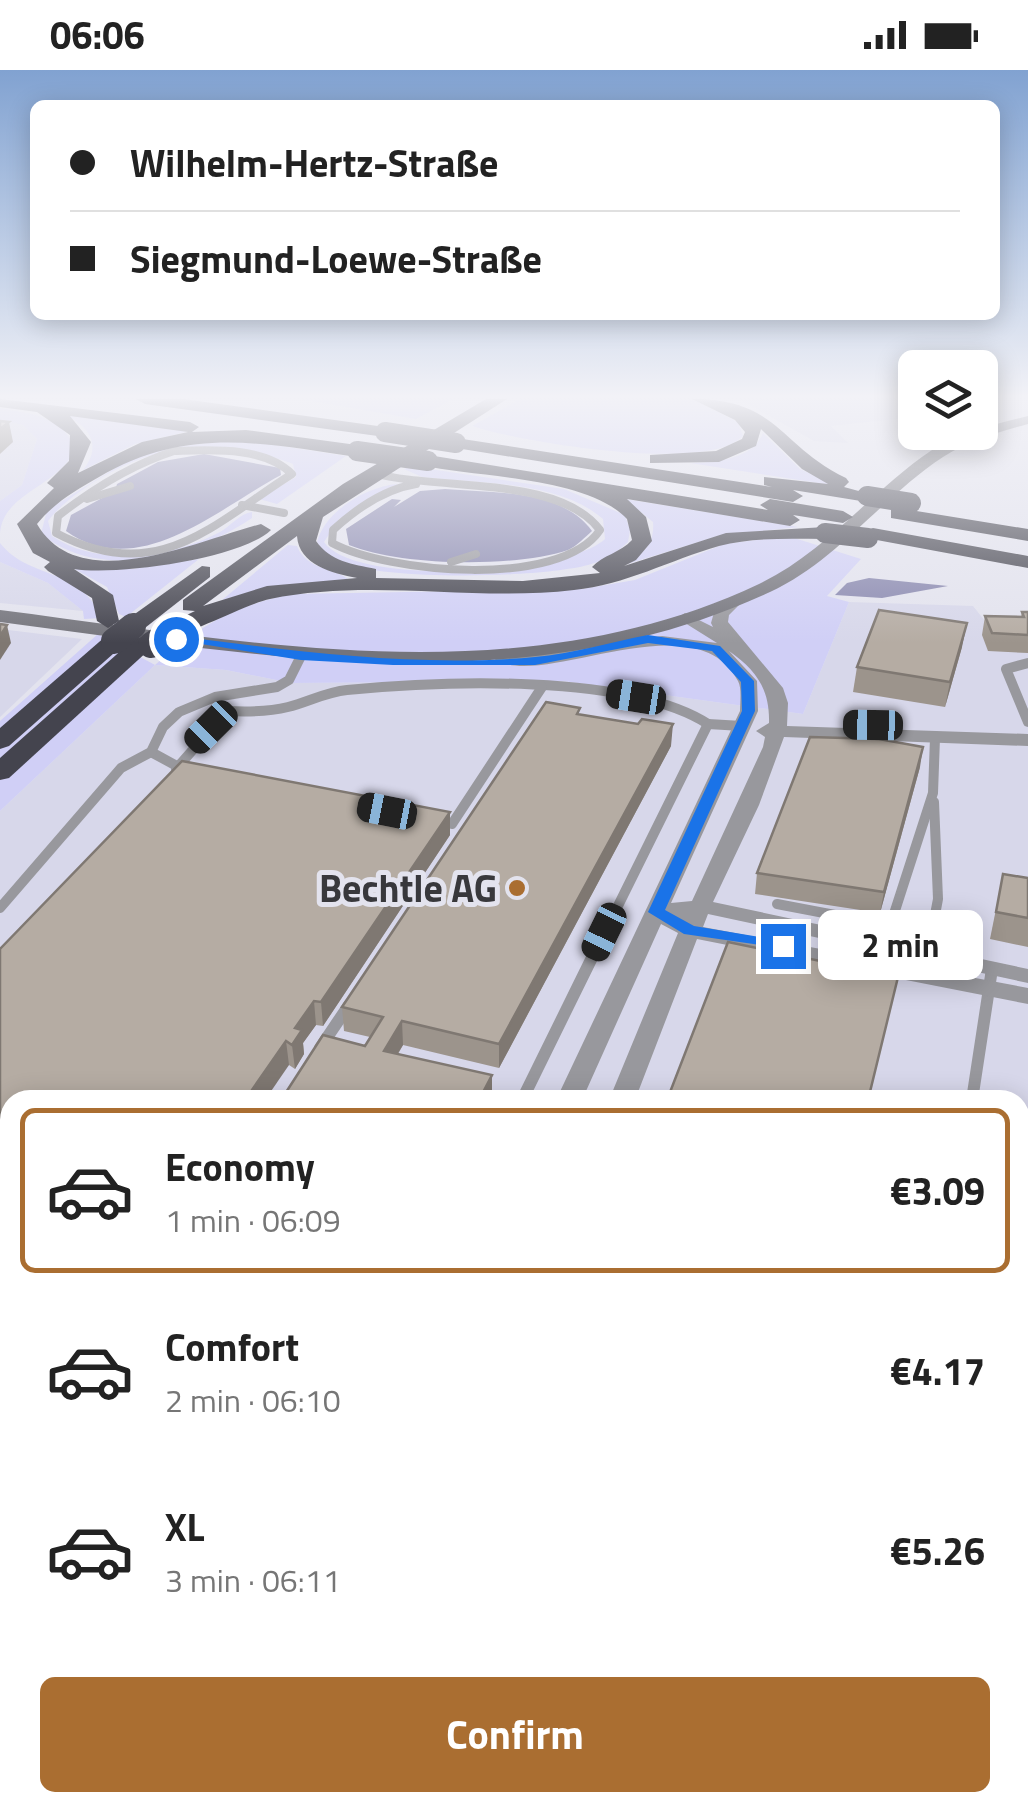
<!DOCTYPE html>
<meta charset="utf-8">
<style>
:root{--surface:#fff;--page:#f6f6f6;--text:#222;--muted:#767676;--line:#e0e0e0;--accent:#aa6e31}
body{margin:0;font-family:"Titillium Web",sans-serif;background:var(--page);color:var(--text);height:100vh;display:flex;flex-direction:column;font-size:38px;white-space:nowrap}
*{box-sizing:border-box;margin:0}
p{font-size:32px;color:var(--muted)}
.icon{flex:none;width:55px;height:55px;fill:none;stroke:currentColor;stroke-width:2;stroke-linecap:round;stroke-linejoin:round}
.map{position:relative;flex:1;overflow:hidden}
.drawer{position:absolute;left:0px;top:1020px;width:1030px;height:722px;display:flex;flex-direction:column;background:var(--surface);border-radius:30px 30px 0 0;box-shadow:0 5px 25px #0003}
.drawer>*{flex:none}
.hud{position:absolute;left:30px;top:30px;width:970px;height:220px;border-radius:15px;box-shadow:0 5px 25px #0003;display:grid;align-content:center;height:220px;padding:0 40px;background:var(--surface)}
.controls{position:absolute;left:898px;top:280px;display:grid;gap:20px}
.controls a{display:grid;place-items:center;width:100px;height:100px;border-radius:15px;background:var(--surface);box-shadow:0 5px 25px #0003;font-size:50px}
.end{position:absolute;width:45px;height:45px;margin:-22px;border:12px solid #1a73e8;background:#fff;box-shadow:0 0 0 5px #fff}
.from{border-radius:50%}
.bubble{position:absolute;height:70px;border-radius:15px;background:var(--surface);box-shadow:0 5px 25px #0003;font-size:32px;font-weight:700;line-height:70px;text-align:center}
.car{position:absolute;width:30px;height:60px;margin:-30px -15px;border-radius:12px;box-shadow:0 0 8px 2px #0007;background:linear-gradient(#222 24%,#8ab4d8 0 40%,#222 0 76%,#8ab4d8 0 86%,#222 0)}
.hud b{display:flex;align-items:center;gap:35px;height:95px;font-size:38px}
.hud b+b{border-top:2px solid var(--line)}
.hud i{width:25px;height:25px;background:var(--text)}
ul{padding:18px 0 0;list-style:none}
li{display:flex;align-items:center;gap:30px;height:165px;margin:0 20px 15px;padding:0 20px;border:5px solid transparent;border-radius:15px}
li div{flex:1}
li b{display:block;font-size:38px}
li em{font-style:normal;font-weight:700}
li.selected{border-color:var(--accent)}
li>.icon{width:90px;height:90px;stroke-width:1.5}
.button{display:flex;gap:20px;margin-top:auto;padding:20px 40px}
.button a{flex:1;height:115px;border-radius:15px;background:var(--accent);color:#fff;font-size:40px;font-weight:700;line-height:115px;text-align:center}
.status{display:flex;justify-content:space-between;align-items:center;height:70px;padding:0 50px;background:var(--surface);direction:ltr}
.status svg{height:28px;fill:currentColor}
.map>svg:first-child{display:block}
.built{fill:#d7d7ea}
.green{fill:#d0cff6}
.water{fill:#8887ae}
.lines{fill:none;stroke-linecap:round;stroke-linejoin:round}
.stream{stroke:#8887ae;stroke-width:9}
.lane-far3{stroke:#98989d;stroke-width:8}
.lane-far2{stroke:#98989d;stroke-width:10}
.lane-far1{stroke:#98989d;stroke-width:12}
.lane{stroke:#98989d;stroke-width:16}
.street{fill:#98989d;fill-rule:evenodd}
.secondary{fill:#74747b;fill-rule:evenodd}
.highway{fill:#44444e;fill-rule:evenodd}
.highway-bridge-far1{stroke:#44444e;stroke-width:20}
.highway-bridge{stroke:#44444e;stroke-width:26}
.wall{fill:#9c948c}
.shaded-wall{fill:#7f7872}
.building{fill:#b5aca3;stroke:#7f7872;stroke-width:2.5}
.route{fill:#1a73e8}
.poi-dot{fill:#aa6e31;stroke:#e3e3ee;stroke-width:4}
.labels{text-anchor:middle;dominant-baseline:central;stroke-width:10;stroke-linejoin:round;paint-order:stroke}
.poi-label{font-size:38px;font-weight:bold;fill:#38383c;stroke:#e3e3ee;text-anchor:end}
</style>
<div class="status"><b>06:06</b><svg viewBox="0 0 49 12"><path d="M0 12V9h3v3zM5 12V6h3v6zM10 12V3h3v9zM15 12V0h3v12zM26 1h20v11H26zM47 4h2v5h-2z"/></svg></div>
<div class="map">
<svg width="1028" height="1741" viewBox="0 0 1028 1741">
<rect width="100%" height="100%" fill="#e3e3ee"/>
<g class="built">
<polygon points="739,329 915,329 915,347 831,356 848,373 814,371"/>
<polygon points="0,350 23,355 37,369 22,415 0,431"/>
<polygon points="0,492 48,513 83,541 0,533"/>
<polygon points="849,532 973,536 985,551 1028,552 1028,1572 1020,1569 1020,1030 10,1030 10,1580 0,1577 0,741 155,595 226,600 291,613 563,611 803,644"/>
<polygon points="0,559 82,569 0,647"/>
</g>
<g class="green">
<polygon points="300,329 453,329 416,349"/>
<path d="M 520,329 L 692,329 L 738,352 L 743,366 C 708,404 520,372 472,356 Z"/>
<path d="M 0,338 C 32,344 62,346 75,378 C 62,416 2,422 0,464 L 0,431 L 22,415 L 37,369 L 23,355 L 0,350 Z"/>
<path d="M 72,344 L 190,361 L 135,374 L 83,400 C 101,378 92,359 69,347 Z"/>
<path d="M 763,363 L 800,399 L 838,416 L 690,393 C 716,392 752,390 763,363 Z"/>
<path d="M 236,369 L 346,386 L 277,434 L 259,429 L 296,407 L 293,394 C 267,382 190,377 161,383 C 125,390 70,422 48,451 L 52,466 C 98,498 173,487 220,462 C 231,456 240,443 252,442 L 252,448 C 193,488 101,512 41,464 L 47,440 L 143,381 Z"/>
<path d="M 410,396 L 564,419 L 625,445 L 630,460 L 628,472 C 616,483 604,491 588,495 C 539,508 386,511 340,492 C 330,488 323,481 317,472 C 325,441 367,416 398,414 L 339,449 L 324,472 C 354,517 567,505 605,469 L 603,449 C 558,410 478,414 422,407 L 404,399 Z"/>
<path d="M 625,429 L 798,457 L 718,466 L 621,496 C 641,486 655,476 653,452 Z"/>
<path d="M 788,466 L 861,489 L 827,526 L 849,532 L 803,644 L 563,611 L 291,613 L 226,600 L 155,595 L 0,741 L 0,651 L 98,564 L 155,595 C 201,555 231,537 291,524 L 582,519 L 635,510 L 724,474 Z"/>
<path d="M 0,473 C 29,510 79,496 102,548 L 84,549 L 83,541 L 48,513 L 0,492 Z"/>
<path d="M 288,475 L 297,476 C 306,500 336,498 349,510 L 269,517 L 222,530 Z"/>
<polygon points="199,489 126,547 119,544 107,517 71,497 132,499"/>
</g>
<g class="water">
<path d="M 204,384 L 280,398 L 281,405 C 218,438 139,513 66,461 L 71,445 L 115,421 L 117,414 L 158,392 Z"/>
<path d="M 445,419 C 493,423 562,419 592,461 C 585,467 577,476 568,480 C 514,498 400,496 349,475 L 346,459 L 392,429 L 401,430 L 394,437 L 420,421 Z"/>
<polygon points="869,508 948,516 882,528 835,525 847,513"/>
</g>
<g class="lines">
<polyline class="stream" points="1020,1629 1028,1630"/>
<g class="lane-far3">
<path d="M 174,381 C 211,380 264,376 292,404 C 213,454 158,517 56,463 L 58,446 C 94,418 131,395 174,381 Z"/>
<path d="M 373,403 C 438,421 559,405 600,460 C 560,519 388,503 332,473 L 333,460 C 357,438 384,419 416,414"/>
<polyline points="87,429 130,416"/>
<polyline points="242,435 284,443"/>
<polyline points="451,492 476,484"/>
</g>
<g class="lane-far2">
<polyline points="1028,593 1006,599 1028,652"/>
<polyline points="151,682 186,701"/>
<path d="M 176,699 L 227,641 C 247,642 268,642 288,637 C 308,632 326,622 347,620 C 441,611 629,603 708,654"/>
<polyline points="452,754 542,617"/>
<polyline points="777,834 861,850"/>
<polyline points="0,838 121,698 151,682 163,657 179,642 215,627 277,617 289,610 301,586"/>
<polyline points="611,850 708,654 742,656"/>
<polyline points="892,850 933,723 935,668"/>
<polyline points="934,850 938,829 934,732"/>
</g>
<g class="lane-far1">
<polyline points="848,847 890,855 893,847"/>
<polyline points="926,885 934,847"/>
<polyline points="320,978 349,935"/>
<polyline points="522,1030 612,847"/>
<polyline points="972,1030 992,899"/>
</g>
<g class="lane">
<polyline points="0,1464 10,1448"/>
<polyline points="0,1511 10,1514"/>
</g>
<g class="street">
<path d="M 736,525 L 744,530 L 729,545 L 728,552 L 783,618 L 788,633 L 787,656 L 1028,664 L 1028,676 L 784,667 L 759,735 L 713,832 L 1028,899 L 1028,913 L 708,844 L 703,857 L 1028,918 L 1028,934 L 697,869 L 635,1030 L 609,1030 L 678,863 L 661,854 L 582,1030 L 556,1030 L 740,641 C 740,632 742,618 738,611 C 694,527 538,623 493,588 L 502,583 L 556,581 L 662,566 L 717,573 L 677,548 L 685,543 L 713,557 L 711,553 L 715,539 ZM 729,581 C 756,600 770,619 769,653 L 756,661 L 765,667 L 763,677 L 692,831 L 671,833 L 758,641 L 757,611 Z"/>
<polygon points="1020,1259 1028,1261 1028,1285 1020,1283"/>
<polygon points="1020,1294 1028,1297 1028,1324 1020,1321"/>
<polygon points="0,1578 10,1581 10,1615 0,1612"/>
</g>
<path class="secondary" d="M 1028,346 L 1028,354 C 999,362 969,370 943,387 C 882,427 837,491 770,522 C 525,636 257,585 0,552 L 0,540 C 251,572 520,627 759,514 C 826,482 871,421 932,380 C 960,362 995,354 1028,346 Z"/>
<g class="highway">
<path d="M 0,329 L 190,352 L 199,357 L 192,362 L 246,360 L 357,375 L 366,381 L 357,387 C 262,373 187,356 99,407 C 76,420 54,433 37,454 C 80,528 198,470 261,454 L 271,460 C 241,489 116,506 74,499 L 113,525 L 119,551 L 108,558 L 97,551 L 92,528 L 48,501 L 44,497 L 50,492 L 33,483 L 17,454 L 54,418 L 47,413 L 69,391 L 70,365 L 37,342 L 0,337 ZM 70,346 L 188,362 L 142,372 L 78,403 L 91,372 Z"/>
<polygon points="136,329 183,329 385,357 394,362 385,367 145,334"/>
<path d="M 486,329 L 507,329 L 323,447 L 316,471 C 331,492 352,494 376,499 L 376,508 L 523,511 L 600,503 L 592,497 C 603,485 620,483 632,470 L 627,449 C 586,406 478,408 421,395 L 421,387 L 428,385 L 768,440 L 760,435 L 770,429 L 843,441 L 853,447 L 843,453 L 793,445 L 800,450 L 790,456 L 627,429 L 646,447 L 652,471 L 636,490 L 624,496 L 726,463 L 825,457 L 835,463 L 825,469 C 790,469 753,467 719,476 C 670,490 625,515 574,520 C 473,532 370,508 270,529 C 245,534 181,570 164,566 L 164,556 L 195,541 L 183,540 L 183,530 L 343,414 ZM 297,466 C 299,495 332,503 357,508 L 267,516 L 203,536 Z"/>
<path d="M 692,329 C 779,329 778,375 846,408 L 849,412 L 844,417 L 877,426 L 867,432 L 793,420 L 803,426 L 793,432 L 456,378 L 447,373 L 456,368 L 772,417 L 764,415 L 764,407 L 828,414 L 802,399 L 761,359 L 756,376 L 719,392 L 650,393 L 650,385 L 716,381 L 742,369 L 745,362 L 735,350 Z"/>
<polygon points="898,438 1028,459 1028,471 891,448 891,440"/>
<polygon points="873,458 1028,486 1028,498 866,468 866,460"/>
<polygon points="202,496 210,497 210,507 141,561 125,561 125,551"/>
<polygon points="114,564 125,571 122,576 9,676 0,679 0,658 106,566"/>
<polygon points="142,567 150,569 150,579 9,708 0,710 0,688 134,569"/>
</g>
<g class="highway-bridge-far1">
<polyline points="385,362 456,373"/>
<polyline points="357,381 428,391"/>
<polyline points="867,426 911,433"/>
<polyline points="825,463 868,468"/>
</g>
<g class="highway-bridge">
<polyline points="114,571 133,556"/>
<polyline points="151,575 172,561"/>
</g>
</g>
<g class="wall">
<polygon points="1022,542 1028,542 1028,583 988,581 982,565 985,546 1021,547"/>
<polygon points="962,577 945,637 853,622 857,597"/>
<polygon points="580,644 671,676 499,998 403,975 398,984 492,1005 492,1030 281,1030 365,976 370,967 344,961 342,937"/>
<polygon points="920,697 880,843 755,824 757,803"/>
<polygon points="450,742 450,765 323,956 316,955 303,973 304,984 295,999 289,995 10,1030 10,1222 0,1218 0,879"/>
<polygon points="1003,804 1028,808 1028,877 990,869"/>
<polygon points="1020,1310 1028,1312 1028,1412 1020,1409"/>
</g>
<g class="shaded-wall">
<polygon points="9,352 13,372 0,384 0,359"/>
<polygon points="967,553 962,577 945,637 950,612"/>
<polygon points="7,555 11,573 0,590 0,566"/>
<polygon points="673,654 671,676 499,998 499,974"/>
<polygon points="923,677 920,697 880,843 884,822"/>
<polygon points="450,742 450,765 323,956 321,932"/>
<polygon points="314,931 316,955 303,973 304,984 295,999 292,975 295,958"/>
<polygon points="402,951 403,975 385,1004 384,981"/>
<polygon points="286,971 289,995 265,1030 245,1030"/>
<polygon points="492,1005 492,1030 479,1030"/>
<polygon points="10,1362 10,1405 0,1419 0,1376"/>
</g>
<g class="building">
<polygon points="0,351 9,352 0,359"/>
<polygon points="879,540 967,553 950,612 857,597"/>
<polygon points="1022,542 1028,542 1028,565 992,563 985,546 1024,547"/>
<polygon points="0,554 7,555 0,566"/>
<polygon points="546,632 580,638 577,644 638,654 642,649 673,654 499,974 402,951 384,981 492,1005 479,1030 281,1030 323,965 365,976 383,947 342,937"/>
<polygon points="810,667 879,669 923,677 884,822 757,803"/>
<polygon points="182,691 450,742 321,932 314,931 295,958 302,960 292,975 286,971 245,1030 10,1030 10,1199 0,1196 0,879"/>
<polygon points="1003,804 1028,808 1028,848 996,842"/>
<polygon points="728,872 898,907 868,1030 667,1030"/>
<polygon points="0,1245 10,1248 10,1362 0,1376"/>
<polygon points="1020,1310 1028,1312 1028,1379 1020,1377"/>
</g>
<linearGradient id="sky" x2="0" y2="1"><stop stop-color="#81a2d1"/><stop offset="0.57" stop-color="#f2f2f7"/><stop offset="1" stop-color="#f2f2f7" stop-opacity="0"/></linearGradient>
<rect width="1028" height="573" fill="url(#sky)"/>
<path class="route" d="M 648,565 L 720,576 L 754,611 L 755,641 L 665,840 L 694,856 L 789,872 L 789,879 L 684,864 L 648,842 L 742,641 L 741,612 L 712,581 L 648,573 L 535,595 L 393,595 L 301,590 L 170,569 L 176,566 C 293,581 416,598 535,587 C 572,584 611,572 648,565 Z"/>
<circle class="poi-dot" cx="517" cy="818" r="10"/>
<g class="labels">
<g class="poi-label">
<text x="497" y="818">Bechtle AG</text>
</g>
</g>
</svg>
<div class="controls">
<a><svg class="icon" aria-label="layers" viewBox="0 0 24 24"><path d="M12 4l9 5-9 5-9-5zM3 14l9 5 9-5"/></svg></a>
</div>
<i class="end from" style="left:176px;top:569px"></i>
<i class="end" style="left:783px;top:876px"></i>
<div class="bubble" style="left:818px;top:840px;width:165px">2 min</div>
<i class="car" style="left:636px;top:627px;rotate:279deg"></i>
<i class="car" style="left:873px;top:655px;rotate:271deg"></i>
<i class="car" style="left:211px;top:657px;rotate:225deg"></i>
<i class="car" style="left:387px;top:741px;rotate:281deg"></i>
<i class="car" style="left:604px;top:862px;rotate:206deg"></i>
<div class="hud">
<b><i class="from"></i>Wilhelm-Hertz-Straße</b>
<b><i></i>Siegmund-Loewe-Straße</b>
</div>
<section class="drawer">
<ul>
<li class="selected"><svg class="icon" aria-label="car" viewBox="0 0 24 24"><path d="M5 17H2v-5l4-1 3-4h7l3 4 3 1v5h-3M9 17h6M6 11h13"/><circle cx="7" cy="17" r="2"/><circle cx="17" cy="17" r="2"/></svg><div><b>Economy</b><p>1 min · 06:09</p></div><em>€3.09</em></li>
<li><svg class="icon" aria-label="car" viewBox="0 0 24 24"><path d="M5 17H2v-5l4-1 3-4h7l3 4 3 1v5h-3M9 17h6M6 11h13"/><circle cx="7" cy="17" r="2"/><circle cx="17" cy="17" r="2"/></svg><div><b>Comfort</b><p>2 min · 06:10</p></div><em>€4.17</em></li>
<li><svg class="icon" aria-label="car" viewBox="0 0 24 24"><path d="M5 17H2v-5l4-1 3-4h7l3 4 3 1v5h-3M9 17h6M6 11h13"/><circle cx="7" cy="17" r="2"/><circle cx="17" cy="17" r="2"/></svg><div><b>XL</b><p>3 min · 06:11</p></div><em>€5.26</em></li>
</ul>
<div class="button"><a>Confirm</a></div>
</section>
</div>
